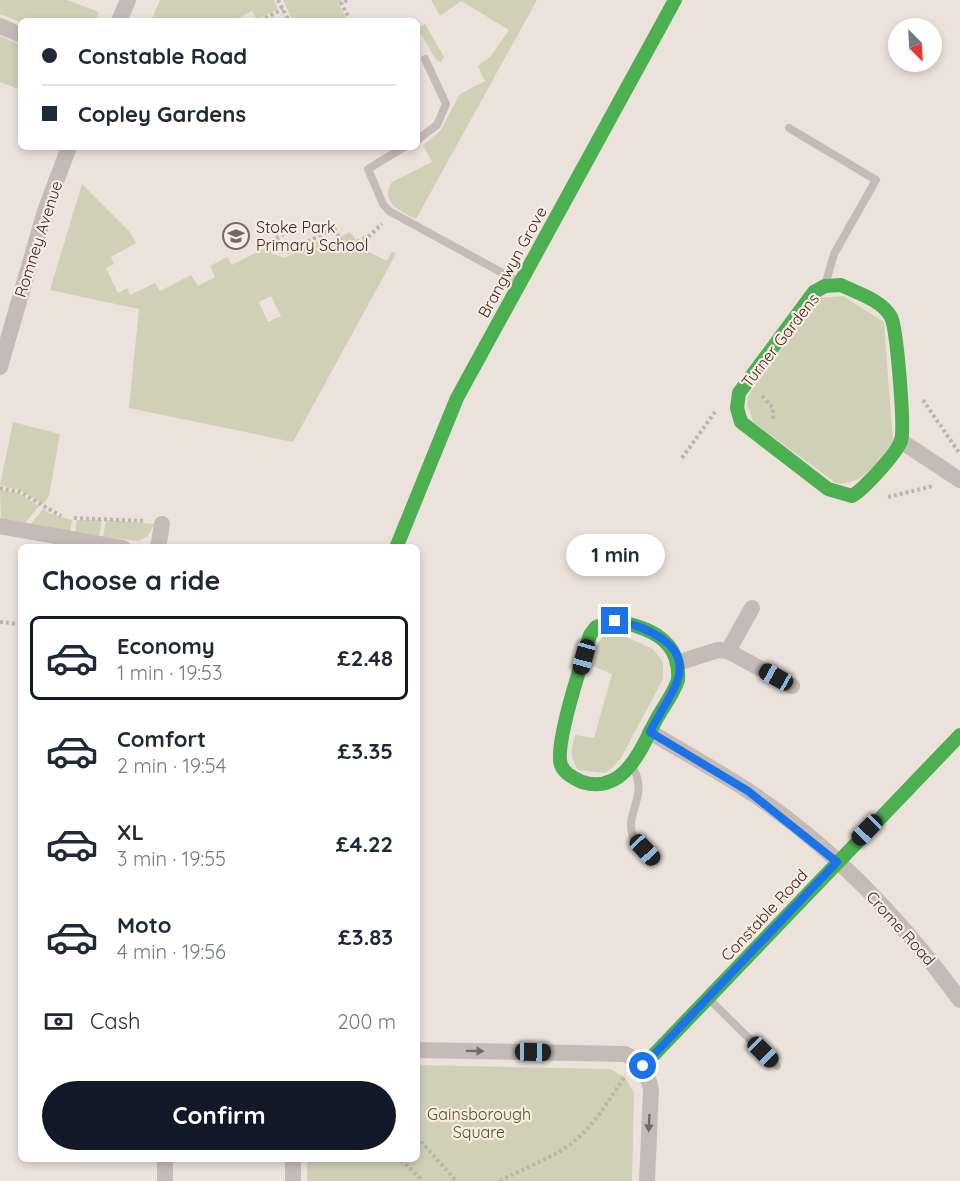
<!DOCTYPE html>
<meta charset="utf-8">
<style>
:root{--surface:#fff;--page:#f6f6f7;--text:#1f2937;--muted:#747a83;--line:#e0e1e3;--accent:#111827}
body{margin:0;font-family:Quicksand,sans-serif;background:var(--page);color:var(--text);height:100vh;display:flex;flex-direction:column;font-size:22px;white-space:nowrap}
*{box-sizing:border-box;margin:0}
p{font-size:20px;color:var(--muted)}
.icon{flex:none;width:33px;height:33px;fill:none;stroke:currentColor;stroke-width:2;stroke-linecap:round;stroke-linejoin:round}
.map{position:relative;flex:1;overflow:hidden}
.panel{position:absolute;left:18px;top:544px;width:402px;height:618px;display:flex;flex-direction:column;background:var(--surface);border-radius:9px;box-shadow:0 3px 9px #0003}
.panel>*{flex:none}
.top-card{position:absolute;left:18px;top:18px;width:402px;height:132px;border-radius:9px;box-shadow:0 3px 9px #0003;display:grid;align-content:center;height:132px;padding:0 24px;background:var(--surface)}
.needle{width:39px;rotate:156deg}
.buttons{position:absolute;left:888px;top:18px;display:grid;gap:12px}
.buttons a{display:grid;place-items:center;width:54px;height:54px;border-radius:50%;background:var(--surface);box-shadow:0 3px 9px #0003;font-size:30px}
.end{position:absolute;width:27px;height:27px;margin:-14px;border:8px solid #1a73e8;background:#fff;box-shadow:0 0 0 3px #fff}
.from{border-radius:50%}
.bubble{position:absolute;height:42px;border-radius:21px;background:var(--surface);box-shadow:0 3px 9px #0003;font-size:20px;font-weight:700;line-height:42px;text-align:center}
.car{position:absolute;width:18px;height:36px;margin:-18px -9px;border-radius:8px;box-shadow:0 0 4px 2px #0007;background:linear-gradient(#222 24%,#8ab4d8 0 40%,#222 0 76%,#8ab4d8 0 86%,#222 0)}
.top-card b{display:flex;align-items:center;gap:21px;height:57px;font-size:22px}
.top-card b+b{border-top:2px solid var(--line)}
.top-card i{width:15px;height:15px;background:var(--text)}
ul{padding:0;list-style:none}
li{display:flex;align-items:center;gap:18px;height:84px;margin:0 12px 9px;padding:0 12px;border:3px solid transparent;border-radius:9px}
li div{flex:1}
li b{display:block;font-size:22px}
li em{font-style:normal;font-weight:700}
li.active{border-color:var(--accent)}
li>.icon{width:54px;height:54px;stroke-width:1.5}
h2{padding:0 24px;font-size:27px;line-height:72px}
.pay{display:flex;align-items:center;gap:15px;height:66px;padding:0 24px;font-size:22px}
.pay p{margin-inline-start:auto}
.button{display:flex;gap:12px;margin-top:auto;padding:12px 24px}
.button a{flex:1;height:69px;border-radius:36px;background:var(--accent);color:#fff;font-size:24px;font-weight:700;line-height:69px;text-align:center}
.map>svg:first-child{display:block}
.green{fill:#d0d0b6;fill-rule:evenodd}
.lines{fill:none;stroke-linecap:round;stroke-linejoin:round}
.path{stroke:#bdb3af;stroke-width:4;stroke-dasharray:3 3;stroke-linecap:butt}
.lane{stroke:#c5bbb6;stroke-width:8}
.street{stroke:#c5bbb6;stroke-width:16}
.fast{stroke:#4caf50;stroke-width:14}
.oneway{fill:#766a66}
.route{stroke:#1a73e8;stroke-width:8}
.labels{text-anchor:middle;dominant-baseline:central;stroke-width:4.5;stroke-linejoin:round;paint-order:stroke}
.poi-label{font-size:16px;fill:#352825;stroke:#faece3;text-anchor:start}
.street-label{font-size:16px;fill:#352825;stroke:#faece3}
.park-label{font-size:16px;fill:#4a5427;stroke:#faece3}
</style>
<div class="map">
<svg width="960" height="1181" viewBox="0 0 960 1181">
<rect width="100%" height="100%" fill="#ece2dc"/>
<g class="green">
<polygon points="0,0 67,0 99,12 95,21 21,22 0,14"/>
<polygon points="160,0 274,0 278,9 257,20 252,11 233,21 151,21"/>
<polygon points="283,0 342,0 338,3 348,21 293,21"/>
<path d="M 431,0 L 537,0 L 416,219 C 401,211 379,202 392,182 L 432,162 L 423,145 L 440,131 L 460,94 L 485,81 L 478,66 L 491,56 L 509,30 L 461,1 L 440,16 Z"/>
<polygon points="425,24 444,57 441,62 436,60 421,34 417,36 417,28"/>
<polygon points="0,36 21,45 21,90 0,82"/>
<path d="M 82,184 L 129,231 L 136,243 L 111,257 L 114,264 L 106,268 L 118,293 L 127,288 L 130,295 L 155,283 L 160,291 L 191,275 L 198,286 L 215,277 L 210,266 L 227,257 L 232,265 L 269,246 L 273,254 L 285,258 L 327,236 L 324,245 L 350,232 L 363,249 L 387,261 L 392,251 L 396,254 L 293,442 L 129,408 L 139,309 L 50,290 ZM 271,296 L 281,316 L 268,322 L 259,302 Z"/>
<path d="M 843,296 L 884,322 L 893,442 C 878,460 863,487 836,483 L 754,423 L 747,404 L 748,396 L 818,298 Z"/>
<polygon points="13,422 60,434 49,496 43,504 20,490 0,485"/>
<polygon points="0,490 18,493 39,506 25,523 1,518"/>
<polygon points="43,509 51,514 72,520 70,533 30,525"/>
<polygon points="77,520 102,520 99,537 75,533"/>
<polygon points="106,520 154,524 148,536 138,541 103,537"/>
<path d="M 618,633 L 653,649 L 663,662 L 663,679 L 621,758 L 611,769 L 605,773 L 578,770 C 570,758 571,749 575,735 L 594,738 L 612,674 L 590,665 L 593,652 L 603,636 Z"/>
<polygon points="417,1065 610,1069 625,1077 634,1093 632,1181 307,1181 307,1160 417,1160"/>
</g>
<g class="lines">
<g class="path">
<polyline points="278,0 289,21"/>
<polyline points="347,0 341,3 351,21"/>
<polyline points="260,21 283,9"/>
<polyline points="289,231 278,237 275,245 278,250 286,253 334,228 345,248 369,236 382,224"/>
<polyline points="762,396 773,408 773,419"/>
<polyline points="923,400 960,454"/>
<polyline points="682,458 715,412"/>
<polyline points="0,488 20,492 61,516"/>
<polyline points="888,497 933,486"/>
<polyline points="74,518 145,521"/>
<polyline points="0,622 21,624"/>
<polyline points="417,1137 456,1181"/>
<polyline points="401,1160 423,1181"/>
<path d="M 500,1181 C 520,1170 542,1162 562,1150 C 590,1133 607,1103 625,1076"/>
</g>
<g class="lane">
<polyline points="789,128 876,180 834,254 825,285"/>
<polyline points="417,140 437,125 446,104 425,59"/>
<polyline points="404,147 368,169 383,204 389,211 519,282"/>
<path d="M 633,768 C 649,795 624,814 633,837 C 637,845 649,854 656,861"/>
<polyline points="709,999 777,1066"/>
</g>
<g class="street">
<polyline points="119,21 128,0"/>
<polyline points="0,26 21,35"/>
<polyline points="0,367 45,211 69,147"/>
<polyline points="901,441 960,480"/>
<polyline points="0,526 123,548"/>
<polyline points="158,548 162,524"/>
<polyline points="728,651 752,608"/>
<polyline points="677,663 718,650 728,651 792,686"/>
<path d="M 650,732 C 682,751 716,770 747,790 C 831,845 902,920 960,1000"/>
<path d="M 417,1050 L 625,1054 C 641,1062 647,1072 651,1089 L 647,1181"/>
<polyline points="165,1160 165,1181"/>
<polyline points="293,1181 293,1160"/>
</g>
<g class="fast">
<path d="M 841,285 C 857,293 882,300 891,317 C 897,329 905,429 901,441 C 896,454 864,489 852,496 L 828,489 L 741,422 L 737,408 L 739,393 L 814,292 L 825,286 Z"/>
<polyline points="396,548 457,398 675,0"/>
<path d="M 615,621 C 649,627 681,640 678,680 C 673,695 663,707 656,720 C 641,749 624,795 582,782 C 575,779 564,773 561,765 C 554,744 583,660 590,635 L 596,627 Z"/>
<polyline points="643,1066 960,735"/>
</g>
</g>
<defs><path id="oneway-solid" d="M-6-.8H1V-3.2L6.5 0L1 3.2V.8H-6Z" transform="scale(1.5)"/></defs>
<g class="oneway">
<use href="#oneway-solid" transform="translate(475 1051) rotate(1)"/>
<use href="#oneway-solid" transform="translate(649 1123) rotate(93)"/>
</g>
<g class="lines">
<path class="route" d="M 615,621 C 643,625 692,644 677,682 C 670,699 658,716 650,732 L 748,791 L 837,862 L 643,1066"/>
</g>
<defs>
<symbol id="school-ring" viewBox="-11 -11 22 22"><circle r="9.5" fill="#faece3" stroke="#756965" stroke-width="1.5"/><path d="M0-5L7-2L0 1L-7-2ZM-4 1L0 2.5L4 1V4Q0 6-4 4Z" fill="#756965"/></symbol>
</defs>
<g fill-rule="evenodd">
<use href="#school-ring" x="221" y="221" width="30" height="30"/>
</g>
<g class="labels">
<g class="poi-label">
<text x="256" y="227">Stoke Park<tspan x="256" dy="18">Primary School</tspan></text>
</g>
<g class="street-label">
<text transform="translate(38 239) rotate(-72)">Romney Avenue</text>
<text transform="translate(512 262) rotate(-61)">Brangwyn Grove</text>
<text transform="translate(780 340) rotate(-52)">Turner Gardens</text>
<text transform="translate(764 915) rotate(-47)">Constable Road</text>
<text transform="translate(901 928) rotate(48)">Crome Road</text>
</g>
<g class="park-label">
<text x="479" y="1114">Gainsborough<tspan x="479" dy="18">Square</tspan></text>
</g>
</g>
</svg>
<div class="buttons">
<a><svg class="needle" viewBox="-14 -14 28 28"><path d="M0-13l5 13h-10z" fill="#e53935"/><path d="M0 13l5-13h-10z" fill="#747a83"/></svg></a>
</div>
<i class="end from" style="left:643px;top:1066px"></i>
<i class="end" style="left:615px;top:621px"></i>
<div class="bubble" style="left:566px;top:534px;width:99px">1 min</div>
<i class="car" style="left:584px;top:657px;rotate:195deg"></i>
<i class="car" style="left:776px;top:677px;rotate:299deg"></i>
<i class="car" style="left:867px;top:830px;rotate:224deg"></i>
<i class="car" style="left:645px;top:850px;rotate:137deg"></i>
<i class="car" style="left:533px;top:1052px;rotate:91deg"></i>
<i class="car" style="left:763px;top:1052px;rotate:135deg"></i>
<div class="top-card">
<b><i class="from"></i>Constable Road</b>
<b><i></i>Copley Gardens</b>
</div>
<section class="panel">
<h2>Choose a ride</h2>
<ul>
<li class="active"><svg class="icon" aria-label="car" viewBox="0 0 24 24"><path d="M5 17H2v-5l4-1 3-4h7l3 4 3 1v5h-3M9 17h6M6 11h13"/><circle cx="7" cy="17" r="2"/><circle cx="17" cy="17" r="2"/></svg><div><b>Economy</b><p>1 min · 19:53</p></div><em>£2.48</em></li>
<li><svg class="icon" aria-label="car" viewBox="0 0 24 24"><path d="M5 17H2v-5l4-1 3-4h7l3 4 3 1v5h-3M9 17h6M6 11h13"/><circle cx="7" cy="17" r="2"/><circle cx="17" cy="17" r="2"/></svg><div><b>Comfort</b><p>2 min · 19:54</p></div><em>£3.35</em></li>
<li><svg class="icon" aria-label="car" viewBox="0 0 24 24"><path d="M5 17H2v-5l4-1 3-4h7l3 4 3 1v5h-3M9 17h6M6 11h13"/><circle cx="7" cy="17" r="2"/><circle cx="17" cy="17" r="2"/></svg><div><b>XL</b><p>3 min · 19:55</p></div><em>£4.22</em></li>
<li><svg class="icon" aria-label="car" viewBox="0 0 24 24"><path d="M5 17H2v-5l4-1 3-4h7l3 4 3 1v5h-3M9 17h6M6 11h13"/><circle cx="7" cy="17" r="2"/><circle cx="17" cy="17" r="2"/></svg><div><b>Moto</b><p>4 min · 19:56</p></div><em>£3.83</em></li>
</ul>
<div class="pay"><svg class="icon" aria-label="cash" viewBox="0 0 24 24"><path d="M3 7h18v10H3z"/><circle cx="12" cy="12" r="2"/></svg>Cash<p>200 m</p></div>
<div class="button"><a>Confirm</a></div>
</section>
</div>
